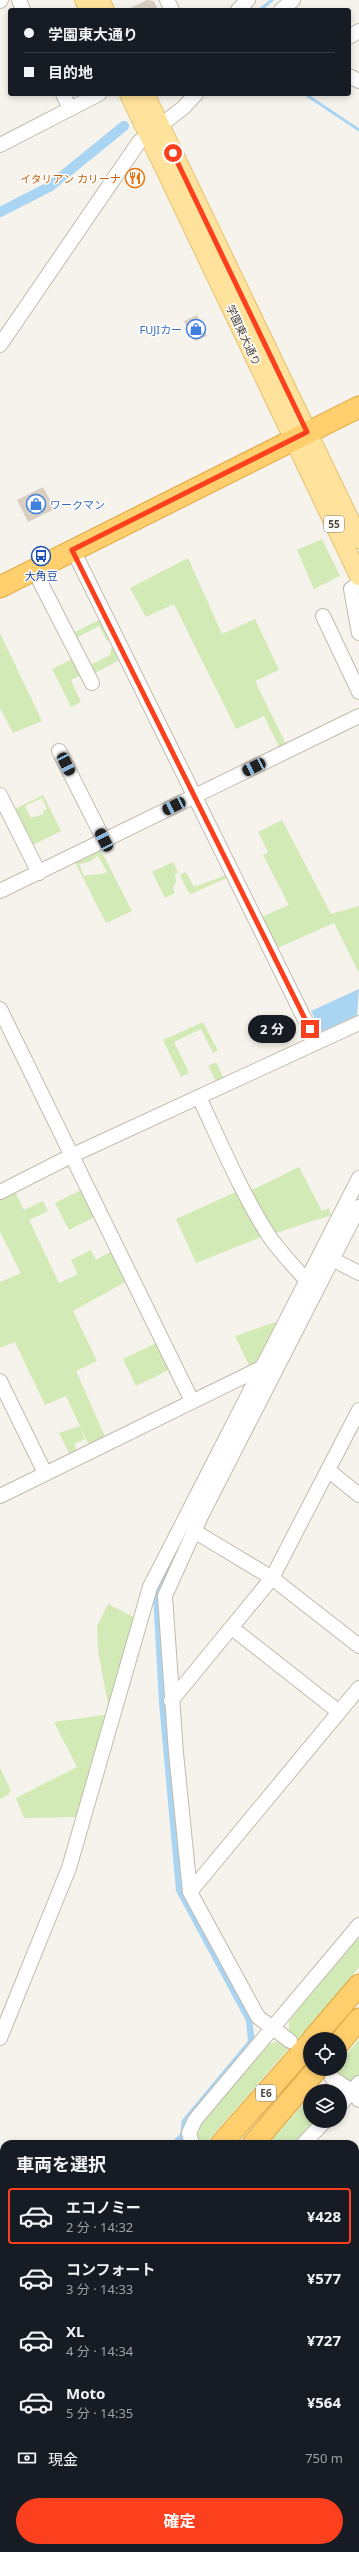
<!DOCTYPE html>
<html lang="ja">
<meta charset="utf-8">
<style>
:root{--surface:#171b24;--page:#20242c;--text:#f1f3f6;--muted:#9ea1a6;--line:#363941;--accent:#fc3f1d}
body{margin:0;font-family:"Noto Sans","Noto Sans JP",sans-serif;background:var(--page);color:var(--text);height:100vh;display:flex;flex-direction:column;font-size:15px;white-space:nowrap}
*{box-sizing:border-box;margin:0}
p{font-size:13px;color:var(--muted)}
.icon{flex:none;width:22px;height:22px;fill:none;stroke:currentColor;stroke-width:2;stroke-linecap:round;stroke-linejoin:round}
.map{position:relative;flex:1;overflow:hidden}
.side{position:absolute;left:0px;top:2140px;width:359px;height:412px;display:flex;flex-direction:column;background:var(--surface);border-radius:12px 12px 0 0;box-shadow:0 2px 6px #0003}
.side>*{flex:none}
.hud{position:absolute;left:8px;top:8px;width:343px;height:88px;border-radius:4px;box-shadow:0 2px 6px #0003;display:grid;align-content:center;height:88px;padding:0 16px;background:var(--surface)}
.controls{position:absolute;left:303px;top:2032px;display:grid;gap:8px}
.controls a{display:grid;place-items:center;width:44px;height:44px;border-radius:50%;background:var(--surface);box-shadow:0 2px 6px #0003;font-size:20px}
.end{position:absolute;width:18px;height:18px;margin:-9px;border:5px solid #fc3f1d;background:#fff;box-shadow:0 0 0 2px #fff}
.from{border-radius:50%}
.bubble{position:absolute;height:28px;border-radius:14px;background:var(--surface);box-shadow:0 2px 6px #0003;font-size:13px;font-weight:700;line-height:28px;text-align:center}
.car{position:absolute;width:12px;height:24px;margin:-12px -6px;border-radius:5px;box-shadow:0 0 3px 1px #0007;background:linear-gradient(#222 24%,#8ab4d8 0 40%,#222 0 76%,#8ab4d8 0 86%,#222 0)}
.hud b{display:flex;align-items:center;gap:14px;height:38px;font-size:15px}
.hud b+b{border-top:1px solid var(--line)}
.hud i{width:10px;height:10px;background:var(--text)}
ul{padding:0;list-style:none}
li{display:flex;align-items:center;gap:12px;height:56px;margin:0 8px 6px;padding:0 8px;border:2px solid transparent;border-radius:4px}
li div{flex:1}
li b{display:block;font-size:15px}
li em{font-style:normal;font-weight:700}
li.active{border-color:var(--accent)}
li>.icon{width:36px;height:36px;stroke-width:1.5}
h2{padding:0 16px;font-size:18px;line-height:48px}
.pay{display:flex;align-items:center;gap:10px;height:44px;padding:0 16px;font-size:15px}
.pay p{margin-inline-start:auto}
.cta{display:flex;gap:8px;margin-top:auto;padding:8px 16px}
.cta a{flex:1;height:46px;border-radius:24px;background:var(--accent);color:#fff;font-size:16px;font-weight:700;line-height:46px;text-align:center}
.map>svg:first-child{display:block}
.green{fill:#d2eab5;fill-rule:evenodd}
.water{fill:#a9d4f2}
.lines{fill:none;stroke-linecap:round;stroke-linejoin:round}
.stream{stroke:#a9d4f2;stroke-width:3}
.canal{stroke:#a9d4f2;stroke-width:10}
.building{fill:#d8cfc1}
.minor-casing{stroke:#c2bbae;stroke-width:16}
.major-casing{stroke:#e6c16a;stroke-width:20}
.highway-casing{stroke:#e0a43c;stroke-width:23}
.minor{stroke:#fff;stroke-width:14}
.major{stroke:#ffe39c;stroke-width:18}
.highway{stroke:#ffcf6e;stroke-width:21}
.route{stroke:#fc3f1d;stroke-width:5}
.labels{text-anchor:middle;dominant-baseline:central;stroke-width:3;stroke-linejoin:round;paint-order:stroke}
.shield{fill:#fff;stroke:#817c74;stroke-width:1}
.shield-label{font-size:10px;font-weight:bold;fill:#4b4439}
.food-label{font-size:11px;fill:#c56008;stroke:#fff;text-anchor:end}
.shop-label{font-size:11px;fill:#366cbe;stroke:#fff;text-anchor:end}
.street-label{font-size:11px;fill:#4b4439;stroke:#fff}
.transit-label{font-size:11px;fill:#164399;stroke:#fff}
</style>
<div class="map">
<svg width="359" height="2552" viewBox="0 0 359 2552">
<rect width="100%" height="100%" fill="#f6f3ec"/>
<g class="green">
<polygon points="322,539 340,576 314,589 297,550"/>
<polygon points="188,558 222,634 255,619 279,670 255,681 287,746 280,749 264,716 236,729 174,604 146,617 130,588"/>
<polygon points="101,619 111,639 107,641 99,626 78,637 90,665 110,655 111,649 116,648 121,659 93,674 73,633"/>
<polygon points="0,633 42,721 13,733 0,708"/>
<polygon points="74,658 80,669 79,676 71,680 81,702 71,707 52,669"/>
<path d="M 43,795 L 61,831 L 31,846 L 13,810 ZM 42,798 L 47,809 L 43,811 L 44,814 L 31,818 L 25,806 Z"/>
<polygon points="282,820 331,914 359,906 359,973 334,923 275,949 259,918 289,905 263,855 268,852 258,832"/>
<path d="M 99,847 L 132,911 L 106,923 L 74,860 ZM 98,856 L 107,872 C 99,876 93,873 84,876 L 79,864 L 89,862 Z"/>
<polygon points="173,862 178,872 175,875 176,882 173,887 175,893 165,898 152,872"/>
<polygon points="186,872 194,887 229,874 229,877 191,894 188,892 180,875"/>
<polygon points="203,1022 218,1051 213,1053 201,1029 174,1042 189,1073 181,1077 163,1040"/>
<polygon points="216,1062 224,1079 217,1083 208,1066"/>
<polygon points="299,1167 322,1211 329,1208 331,1215 273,1234 250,1191"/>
<polygon points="14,1189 24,1210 43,1201 48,1211 29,1220 59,1283 78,1274 71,1260 91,1250 96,1260 112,1251 127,1281 73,1311 97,1361 76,1371 106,1439 90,1447 66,1396 45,1405 15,1342 0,1348 0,1282 21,1273 0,1232 0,1197"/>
<polygon points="83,1189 96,1216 69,1230 55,1203"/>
<polygon points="238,1191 261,1237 196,1263 176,1219"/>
<polygon points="282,1320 258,1364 250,1367 235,1336"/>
<polygon points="158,1342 171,1369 136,1386 123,1359"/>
<polygon points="80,1426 85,1439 74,1444 78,1452 70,1455 59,1433"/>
<polygon points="108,1604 136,1618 78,1817 24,1818 16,1798 77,1767 54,1722 110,1714 98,1651 97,1626"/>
<polygon points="0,1768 11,1790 8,1795 0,1799"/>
<polygon points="359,1934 359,1967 298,2042 289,2035 289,2021"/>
<polygon points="359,2039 359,2076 351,2082 331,2072 334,2069 340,2069 340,2062"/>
<polygon points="278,2041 291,2046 205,2144 198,2144 196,2141 197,2126 269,2044"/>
<polygon points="310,2096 310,2121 320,2121 298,2144 268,2144"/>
<polygon points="355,2180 359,2185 359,2552 196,2552 194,2548 355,2548"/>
</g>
<g class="water">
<polygon points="359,989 357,1015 321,1032 311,1011"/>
<polygon points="359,1186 359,1196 161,1588 183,1890 252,2017 255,2043 187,2144 170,2144 180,2134 182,2120 248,2041 246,2021 176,1891 159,1703 153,1595"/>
<polygon points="355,2198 359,2201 359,2291 355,2294"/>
<polygon points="355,2400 359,2405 359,2487 355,2490"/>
</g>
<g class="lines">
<g class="stream">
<polyline points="260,10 272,0"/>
<polyline points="305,94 359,130"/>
</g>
<polyline class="canal" points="0,212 49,187 124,126"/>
</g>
<g class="building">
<polygon points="147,0 154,1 158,10 126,10"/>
<polygon points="197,315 207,336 195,341 184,321"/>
<polygon points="43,487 55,509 28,522 17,500"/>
</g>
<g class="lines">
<defs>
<g id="minor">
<polyline points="19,0 23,10"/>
<polyline points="167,0 172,10"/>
<polyline points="0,1 1,0"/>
<polyline points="238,10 248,0"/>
<polyline points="281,10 293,0"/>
<polyline points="349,37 359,31"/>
<polyline points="349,76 359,81"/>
<polyline points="63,94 70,109"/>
<polyline points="0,145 99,94"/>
<polyline points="0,345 139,142 183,108 196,94"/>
<polyline points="73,550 316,1042"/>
<polyline points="34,570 92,683"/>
<polyline points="359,583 351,589 359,633"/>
<polyline points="323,616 359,692"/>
<polyline points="59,751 104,840"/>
<polyline points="0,795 39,873"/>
<polyline points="0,891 359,716"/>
<polyline points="0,1009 192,1401"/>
<path d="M 199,1097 C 221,1144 241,1192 269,1236 C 280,1252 294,1266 306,1280"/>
<polyline points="0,1192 73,1155 359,1023"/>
<polyline points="332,1259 359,1273"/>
<polyline points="0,1381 45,1473"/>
<polyline points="328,1470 359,1495"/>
<polyline points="0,1496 261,1368"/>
<polyline points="194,1531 272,1578 359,1646"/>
<polyline points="232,1628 339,1712"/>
<polyline points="171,1701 272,1578 359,1410"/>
<polyline points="190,1892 359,1688"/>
<polyline points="0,2038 69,1868 150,1587 359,1178"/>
<polyline points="290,2041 258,2017 190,1892 176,1753 165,1596 201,1516 359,1207"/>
<polyline points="332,2078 352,2091 359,2100"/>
<polyline points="340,2105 359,2083"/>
<polyline points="192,2144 189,2133 195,2120 359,1925"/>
<polyline points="303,2144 325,2121"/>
<polyline points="0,2326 4,2322"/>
<polyline points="0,2353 4,2360"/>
<polyline points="0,2473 4,2469"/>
<polyline points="187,2548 189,2552"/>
</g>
<g id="major">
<polyline points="84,0 89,10"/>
<polyline points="100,0 105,10"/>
<polyline points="129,94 359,576"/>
<polyline points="145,94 359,539"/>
</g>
<g id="highway">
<polyline points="0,587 359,407"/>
<polyline points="313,2039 359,1985"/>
<polyline points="340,2042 359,2019"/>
<polyline points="221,2144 310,2043"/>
<polyline points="253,2144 317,2069"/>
<polyline points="0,2385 4,2381"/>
<polyline points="0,2419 4,2415"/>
</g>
</defs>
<use href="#minor" class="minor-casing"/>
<use href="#major" class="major-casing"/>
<use href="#highway" class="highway-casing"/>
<use href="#minor" class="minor"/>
<use href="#major" class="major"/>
<use href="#highway" class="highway"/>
</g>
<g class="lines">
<polyline class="route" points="173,153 307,432 72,550 310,1029"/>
</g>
<defs>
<symbol id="restaurant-ring" viewBox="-11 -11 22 22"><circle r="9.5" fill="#fff" stroke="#e8710a" stroke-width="1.5"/><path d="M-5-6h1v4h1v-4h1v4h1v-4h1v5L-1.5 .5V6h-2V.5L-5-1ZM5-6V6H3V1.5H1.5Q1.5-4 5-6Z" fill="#e8710a"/></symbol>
<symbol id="shop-ring" viewBox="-11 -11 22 22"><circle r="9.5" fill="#fff" stroke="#3f7fe0" stroke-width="1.5"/><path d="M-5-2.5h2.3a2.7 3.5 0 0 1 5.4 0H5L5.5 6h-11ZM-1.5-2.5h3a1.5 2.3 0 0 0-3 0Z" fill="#3f7fe0"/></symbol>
<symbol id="bus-ring" viewBox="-11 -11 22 22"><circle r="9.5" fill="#fff" stroke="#1a4fb4" stroke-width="1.5"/><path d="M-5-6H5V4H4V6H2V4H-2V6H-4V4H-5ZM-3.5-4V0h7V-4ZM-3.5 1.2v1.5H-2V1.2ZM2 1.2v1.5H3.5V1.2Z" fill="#1a4fb4"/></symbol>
</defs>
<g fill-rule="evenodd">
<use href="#restaurant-ring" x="124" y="167" width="22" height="22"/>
<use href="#shop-ring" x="185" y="318" width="22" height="22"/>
<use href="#shop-ring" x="25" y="493" width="22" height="22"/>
<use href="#bus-ring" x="30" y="545" width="22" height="22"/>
</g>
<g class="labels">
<g class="shield">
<rect x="324" y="516" width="20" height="16" rx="3"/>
<rect x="256" y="2085" width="20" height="16" rx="3"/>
</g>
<g class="shield-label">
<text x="334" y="524">55</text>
<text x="266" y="2093">E6</text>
</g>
<g class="food-label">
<text x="121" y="178">イタリアン カリーナ</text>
</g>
<g class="shop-label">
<text x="182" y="329">FUJIカー</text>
<text x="50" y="504" text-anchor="start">ワークマン</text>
</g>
<g class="street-label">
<text transform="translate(244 335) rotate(65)">学園東大通り</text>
</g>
<g class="transit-label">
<text x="41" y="575">大角豆</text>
</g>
</g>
</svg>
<div class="controls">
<a><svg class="icon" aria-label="locate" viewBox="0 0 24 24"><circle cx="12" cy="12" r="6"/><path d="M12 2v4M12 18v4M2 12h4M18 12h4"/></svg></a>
<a><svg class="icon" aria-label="layers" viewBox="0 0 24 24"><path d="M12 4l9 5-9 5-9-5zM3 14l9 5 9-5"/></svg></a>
</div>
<i class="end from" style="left:173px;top:153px"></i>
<i class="end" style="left:310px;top:1029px"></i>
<div class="bubble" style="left:248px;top:1015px;width:48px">2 分</div>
<i class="car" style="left:66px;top:764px;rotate:154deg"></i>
<i class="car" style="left:254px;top:767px;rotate:244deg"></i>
<i class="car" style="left:174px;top:806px;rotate:244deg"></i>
<i class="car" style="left:104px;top:840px;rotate:333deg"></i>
<div class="hud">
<b><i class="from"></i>学園東大通り</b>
<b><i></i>目的地</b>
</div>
<section class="side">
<h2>車両を選択</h2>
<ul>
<li class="active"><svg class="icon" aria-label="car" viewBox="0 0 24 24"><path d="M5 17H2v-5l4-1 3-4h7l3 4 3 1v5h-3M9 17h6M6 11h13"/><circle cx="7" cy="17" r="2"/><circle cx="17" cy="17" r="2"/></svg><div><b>エコノミー</b><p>2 分 · 14:32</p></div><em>¥428</em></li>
<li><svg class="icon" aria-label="car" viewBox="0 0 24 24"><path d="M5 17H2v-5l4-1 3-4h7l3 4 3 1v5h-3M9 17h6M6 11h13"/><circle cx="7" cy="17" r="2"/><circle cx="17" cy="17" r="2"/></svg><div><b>コンフォート</b><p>3 分 · 14:33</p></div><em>¥577</em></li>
<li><svg class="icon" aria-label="car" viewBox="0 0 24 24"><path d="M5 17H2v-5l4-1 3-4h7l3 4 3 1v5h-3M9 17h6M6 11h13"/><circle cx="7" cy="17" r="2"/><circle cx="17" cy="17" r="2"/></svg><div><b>XL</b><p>4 分 · 14:34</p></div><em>¥727</em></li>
<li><svg class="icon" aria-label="car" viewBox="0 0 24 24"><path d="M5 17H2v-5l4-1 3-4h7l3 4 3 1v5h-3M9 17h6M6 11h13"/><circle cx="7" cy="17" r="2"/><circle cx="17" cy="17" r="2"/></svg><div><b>Moto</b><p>5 分 · 14:35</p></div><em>¥564</em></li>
</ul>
<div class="pay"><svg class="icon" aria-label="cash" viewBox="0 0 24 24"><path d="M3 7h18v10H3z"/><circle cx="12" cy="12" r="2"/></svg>現金<p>750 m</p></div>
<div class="cta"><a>確定</a></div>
</section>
</div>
